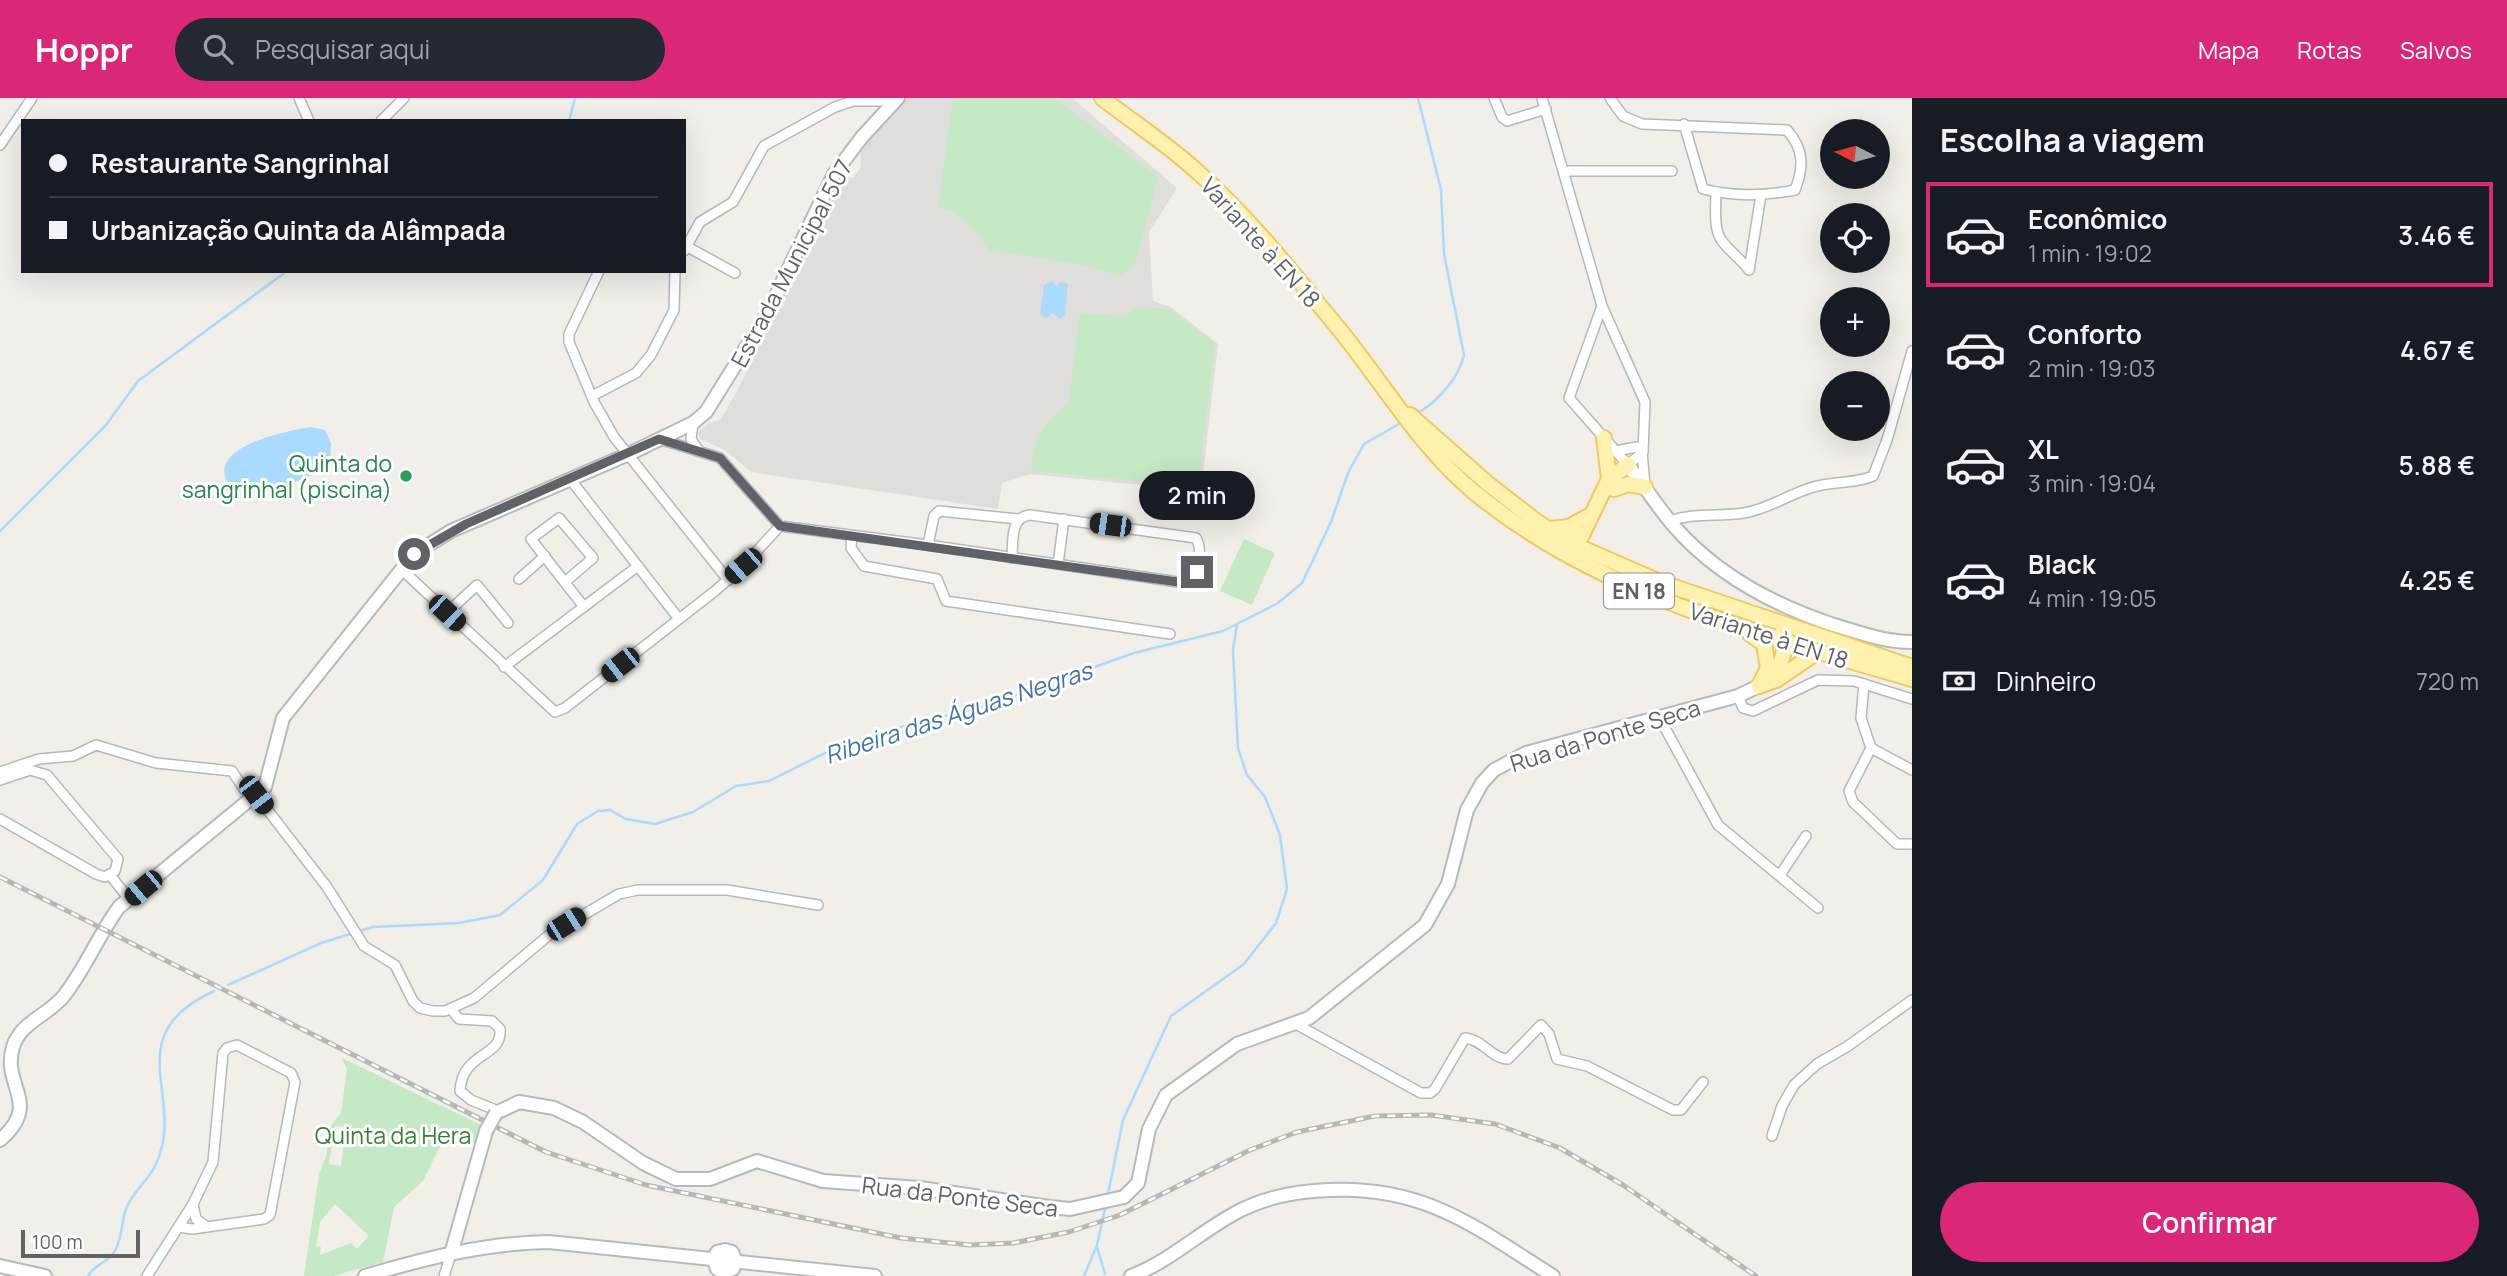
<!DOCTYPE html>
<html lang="pt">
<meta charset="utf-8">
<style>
:root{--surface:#171b24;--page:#242831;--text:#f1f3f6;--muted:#9ea1a6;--line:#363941;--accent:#db2777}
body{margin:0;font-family:Manrope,sans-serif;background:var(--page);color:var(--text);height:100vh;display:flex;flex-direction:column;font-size:26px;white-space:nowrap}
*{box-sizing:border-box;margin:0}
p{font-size:23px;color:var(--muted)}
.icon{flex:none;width:38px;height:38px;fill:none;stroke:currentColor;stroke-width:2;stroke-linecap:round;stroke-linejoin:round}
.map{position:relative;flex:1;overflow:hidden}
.side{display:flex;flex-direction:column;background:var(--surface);width:595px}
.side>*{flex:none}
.top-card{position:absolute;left:21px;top:21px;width:665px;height:154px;border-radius:0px;box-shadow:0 7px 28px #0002;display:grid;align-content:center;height:154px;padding:0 28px;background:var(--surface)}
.needle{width:46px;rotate:276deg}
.buttons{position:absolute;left:1820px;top:21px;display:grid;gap:14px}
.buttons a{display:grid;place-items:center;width:70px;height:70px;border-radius:50%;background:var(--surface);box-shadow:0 7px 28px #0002;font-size:35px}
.scale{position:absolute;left:21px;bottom:18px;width:119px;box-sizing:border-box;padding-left:7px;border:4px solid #5f6368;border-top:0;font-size:19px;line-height:24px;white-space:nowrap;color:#5f6368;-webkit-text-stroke:5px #fff;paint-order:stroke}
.end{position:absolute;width:32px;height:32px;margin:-16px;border:9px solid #5f6368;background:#fff;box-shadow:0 0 0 4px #fff}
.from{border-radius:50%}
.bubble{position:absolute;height:49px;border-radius:24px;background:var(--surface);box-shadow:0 7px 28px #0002;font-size:23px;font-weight:600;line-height:49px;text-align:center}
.car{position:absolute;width:21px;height:42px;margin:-21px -10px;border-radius:9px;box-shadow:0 0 5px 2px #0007;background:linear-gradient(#222 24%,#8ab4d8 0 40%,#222 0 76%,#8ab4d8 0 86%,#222 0)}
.top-card b{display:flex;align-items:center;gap:24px;height:66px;font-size:26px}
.top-card b+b{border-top:2px solid var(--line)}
.top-card i{width:18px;height:18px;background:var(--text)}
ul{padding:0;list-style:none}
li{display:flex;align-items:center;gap:21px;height:105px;margin:0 14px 10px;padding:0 14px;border:4px solid transparent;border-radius:0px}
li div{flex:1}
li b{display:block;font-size:26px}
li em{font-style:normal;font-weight:600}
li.selected{border-color:var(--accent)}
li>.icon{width:63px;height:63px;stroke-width:1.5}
h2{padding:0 28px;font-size:32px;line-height:84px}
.pay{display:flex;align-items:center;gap:18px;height:77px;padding:0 28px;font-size:26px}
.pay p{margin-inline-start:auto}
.action{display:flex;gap:14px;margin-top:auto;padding:14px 28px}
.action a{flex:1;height:80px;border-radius:42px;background:var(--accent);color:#fff;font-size:28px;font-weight:600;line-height:80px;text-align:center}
header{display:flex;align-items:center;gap:42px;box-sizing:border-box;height:98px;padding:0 35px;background:var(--accent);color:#fff}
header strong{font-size:33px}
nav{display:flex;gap:38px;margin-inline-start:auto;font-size:24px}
.search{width:490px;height:63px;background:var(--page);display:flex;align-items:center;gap:18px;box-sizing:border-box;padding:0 24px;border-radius:38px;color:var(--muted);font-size:26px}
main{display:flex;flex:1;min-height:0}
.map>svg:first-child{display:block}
.industrial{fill:#e0deda}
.green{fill:#c5e8c5;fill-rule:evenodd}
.water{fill:#aadaff}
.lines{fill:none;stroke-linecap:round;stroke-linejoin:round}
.stream{stroke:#aadaff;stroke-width:2.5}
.street-casing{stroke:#b5b8bc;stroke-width:12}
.secondary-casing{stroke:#b6babf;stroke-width:16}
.primary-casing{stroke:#f2c960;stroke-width:18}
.street{stroke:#fff;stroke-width:9}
.secondary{stroke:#fff;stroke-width:12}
.primary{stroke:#fff2af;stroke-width:14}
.rail-casing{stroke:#b6b7b8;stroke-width:5}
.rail{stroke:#fff;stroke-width:2.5;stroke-dasharray:8;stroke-linecap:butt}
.secondary-bridge-casing{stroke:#b6babf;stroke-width:16;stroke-linecap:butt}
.secondary-bridge{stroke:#fff;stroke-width:12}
.route{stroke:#5f6368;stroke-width:9}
.leisure-dot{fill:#2e9e5b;stroke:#fff;stroke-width:2.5}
.labels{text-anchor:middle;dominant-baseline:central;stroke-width:6;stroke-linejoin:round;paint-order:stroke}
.shield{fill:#fff;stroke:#8f9295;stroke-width:2}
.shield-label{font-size:21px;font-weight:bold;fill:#5f6368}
.street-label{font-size:23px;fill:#5f6368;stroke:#fff}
.leisure-label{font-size:23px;fill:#27864d;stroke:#fff;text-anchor:end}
.park-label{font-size:23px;fill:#348238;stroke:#fff}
.water-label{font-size:24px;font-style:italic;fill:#4174aa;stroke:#fff}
</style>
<header>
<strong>Hoppr</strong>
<div class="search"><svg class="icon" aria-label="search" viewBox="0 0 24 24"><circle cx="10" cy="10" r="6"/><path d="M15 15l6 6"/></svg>Pesquisar aqui</div>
<nav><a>Mapa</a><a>Rotas</a><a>Salvos</a></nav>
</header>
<main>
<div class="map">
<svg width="1912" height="1178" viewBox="0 0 1912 1178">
<rect width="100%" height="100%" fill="#f1efe8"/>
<polygon class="industrial" points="906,0 1072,0 1177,90 1149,134 1153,203 1171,209 1218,246 1201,393 1030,376 1002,385 998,411 751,374 725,352 700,341 698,334 709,325 720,322 736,295 839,87 846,79 853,80 861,69 860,56 876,33"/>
<g class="green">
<path d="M 953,0 L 1055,0 L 1158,79 L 1135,167 L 1119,178 L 1084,167 L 989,152 C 977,134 960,112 938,109 Z"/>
<polygon points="1135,209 1169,211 1215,246 1198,389 1031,373 1034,349 1045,328 1069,303 1080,215 1126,218"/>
<polygon points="1244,441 1275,455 1252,507 1220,493"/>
<path d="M 342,960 L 481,1027 L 474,1045 L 444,1040 L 423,1083 L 394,1109 L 383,1164 L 333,1178 L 304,1178 L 319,1076 L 326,1059 L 331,1028 L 341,1015 L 347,971 ZM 335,1028 L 346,1029 L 341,1068 L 329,1066 ZM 335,1106 L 369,1138 L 357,1151 L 351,1145 L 320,1157 L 321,1149 L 316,1148 L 320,1124 Z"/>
</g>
<g class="water">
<polygon points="1052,183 1057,189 1060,184 1068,186 1065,217 1060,221 1053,215 1046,220 1040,216 1044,187"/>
<path d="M 310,329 L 325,332 L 331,345 L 330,363 C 306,388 267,391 233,392 C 197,350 284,334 310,329 Z"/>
</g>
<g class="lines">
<g class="stream">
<path d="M 1418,0 L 1441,92 L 1444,156 L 1464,257 C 1459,280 1438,303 1418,315"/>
<polyline points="569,23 575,0"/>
<polyline points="0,433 106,327 138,283 287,173"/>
<polyline points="228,887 321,845 373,829 459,825 500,817 543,782 577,726 598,713 610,712 626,721 655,726 693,714 736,688 769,683 829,653 894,631 984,608 1134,555 1223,533 1278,505 1302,485 1331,424 1348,375 1364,346 1399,326"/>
<polyline points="1108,1096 1123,1022 1171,918 1244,866 1276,825 1287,791 1280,737 1265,699 1247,677 1238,650 1233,552 1237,526"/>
<polyline points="1097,1149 1105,1176"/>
<path d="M 88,1178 C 93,1168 105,1165 112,1157 C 122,1145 121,1125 126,1111 C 132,1094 149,1082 156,1066 C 187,1000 116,938 214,893"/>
<polyline points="1084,1178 1097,1147 1105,1111"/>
</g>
<defs>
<g id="street">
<polyline points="299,0 309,23"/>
<polyline points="1494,0 1502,19 1507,23 1546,11"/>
<polyline points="1542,0 1602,208 1645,304 1643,354 1628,367"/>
<path d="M 1610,0 L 1623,18 L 1642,26 L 1787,32 C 1804,51 1804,69 1795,92 C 1764,98 1734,99 1703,91 L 1684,26"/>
<polyline points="381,23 404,0"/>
<polyline points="0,47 32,0"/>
<polyline points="1564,73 1672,73"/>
<path d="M 1716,94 C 1716,108 1713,132 1722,143 C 1730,154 1741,161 1749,172 L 1761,97"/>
<polyline points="684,147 735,175"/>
<polyline points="684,153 700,124 733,104 764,48 835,9 853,3 896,3"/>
<polyline points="599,173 569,236 569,244 594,304 614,339 728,482"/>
<polyline points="1602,208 1569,300 1628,367"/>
<polyline points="592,298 636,275 651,257 674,212 675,173"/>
<polyline points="693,325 691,341 699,353"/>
<polyline points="659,341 720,360 780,428 928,447"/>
<polyline points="1615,353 1637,349"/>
<polyline points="1642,354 1645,387"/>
<polyline points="570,381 679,521"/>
<path d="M 1670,423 C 1695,414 1719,419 1744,415 C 1768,411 1788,397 1810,390 C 1831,383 1856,386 1873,378 L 1887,342 L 1912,253"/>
<polyline points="852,438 851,450 864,468 937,481 946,503 1170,536"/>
<path d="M 1012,460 C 1013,443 1010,419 1030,417 L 1196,440 C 1203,451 1198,472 1192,483 L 1178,484 L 928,447 L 934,418 L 939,413 L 1018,421"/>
<polyline points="1058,466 1064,421"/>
<polyline points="401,471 555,614 565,610 715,493 743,468 780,428"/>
<polyline points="519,481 545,458"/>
<polyline points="565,484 593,460 559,420 531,441 584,509"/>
<polyline points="447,515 477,487 508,525"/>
<polyline points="504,569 638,468"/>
<polyline points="1864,586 1861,620 1871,650 1912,672"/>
<polyline points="1738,598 1743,610 1753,613 1818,582 1854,583 1912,601"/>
<polyline points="1659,619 1718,727 1818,810"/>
<polyline points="1871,650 1849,693 1853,704 1897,746 1912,746"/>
<polyline points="0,674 39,661 73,658 96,647 156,665 232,673 244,691 256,697 327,789 364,848 395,867 413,903 420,910 433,913 445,913 474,900 549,837 619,796 638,792 727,792 818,807"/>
<polyline points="0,682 30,672 47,677 118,761 115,773 105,779 96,776 0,721"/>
<polyline points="110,777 129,801"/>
<polyline points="1780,777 1806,738"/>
<path d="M 451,911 L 459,921 L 492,923 L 500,931 C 503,960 462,953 460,993 L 471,1002 L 498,1013"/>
<path d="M 1294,925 L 1421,995 L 1430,995 L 1435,991 L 1465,940 C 1482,941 1492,961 1508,961 L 1541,927 L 1549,936 L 1557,961 L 1587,968 L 1673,1012 L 1681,1012 L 1703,984"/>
<polyline points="1772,1038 1782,1008 1794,987 1817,966 1848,948 1912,902"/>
<polyline points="193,1106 196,1121 207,1129"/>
<polyline points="147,1178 193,1106 213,1064 223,955 227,950 237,947 291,975 295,984 270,1117 264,1121 192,1131 179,1129"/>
<polyline points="444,1178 451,1156"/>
</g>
<g id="secondary">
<path d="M 1628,367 C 1643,386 1657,408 1673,427 C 1716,477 1773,507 1834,527 C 1861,535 1884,544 1912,544"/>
<polyline points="496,1015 519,1004 554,1010 583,1024 643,1065 676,1081 710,1081 757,1063 823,1083 920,1090 1050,1109 1070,1111 1124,1099 1138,1085 1149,1031 1166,997 1237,946 1309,920 1425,827 1448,786 1467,712 1482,685 1494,672 1526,655 1738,598 1759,588"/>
<path d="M 0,1042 C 43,1005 1,988 13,949 C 20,925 46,918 62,900 C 82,877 99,836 119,809 L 265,689 L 283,620 L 414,456 L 451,433 L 631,355 L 693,325 L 706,314 L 767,216 L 834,76 L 862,39 L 898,0"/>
<polyline points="451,1156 486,1033"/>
<polyline points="714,1161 717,1171 723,1174 733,1171 736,1164"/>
<polyline points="714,1161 717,1154 725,1152 732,1154 736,1164"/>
<polyline points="0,1168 45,1178"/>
<path d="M 365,1178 C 426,1160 486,1145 549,1144 L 875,1178"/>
<path d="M 1131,1178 C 1171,1163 1203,1131 1241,1112 C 1267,1099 1300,1093 1329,1092 C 1426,1088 1475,1129 1553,1178"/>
</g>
<g id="primary">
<path d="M 1102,0 C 1135,26 1172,49 1202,78 C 1253,124 1296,179 1339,231 C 1383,285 1420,349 1474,394 C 1599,497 1759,536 1912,581"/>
<polyline points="1410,317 1487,385 1536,423 1568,444 1662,485 1912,569"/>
<polyline points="1604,340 1609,381"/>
<polyline points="1614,391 1629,386 1645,389"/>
<polyline points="1550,431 1569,429 1589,418"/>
<polyline points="1563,444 1581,439 1609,381 1628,367"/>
<polyline points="1750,536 1764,546 1768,570 1759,588"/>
<polyline points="1776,582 1819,553"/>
<polyline points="1759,588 1776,582 1787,542 1782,534"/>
</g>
</defs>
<use href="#street" class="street-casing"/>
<use href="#secondary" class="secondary-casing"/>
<use href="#primary" class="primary-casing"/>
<use href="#street" class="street"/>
<use href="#secondary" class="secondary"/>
<use href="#primary" class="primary"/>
<defs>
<polyline id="rail" points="0,779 546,1054 646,1087 901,1140 970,1147 1013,1145 1069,1134 1120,1117 1250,1052 1297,1034 1375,1018 1431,1017 1495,1026 1560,1050 1623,1087 1756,1178"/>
</defs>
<use href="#rail" class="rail-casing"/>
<use href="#rail" class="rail"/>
<defs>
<polyline id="secondary-bridge" points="486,1033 496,1015"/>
</defs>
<use href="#secondary-bridge" class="secondary-bridge-casing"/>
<use href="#secondary-bridge" class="secondary-bridge"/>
</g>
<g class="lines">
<polyline class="route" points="414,456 466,426 659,341 720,360 780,428 1178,484 1192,483 1197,474"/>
</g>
<circle class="leisure-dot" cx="406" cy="378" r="7"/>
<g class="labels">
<rect class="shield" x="1604" y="475.5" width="70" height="35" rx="5"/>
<g class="shield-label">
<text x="1639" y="493">EN 18</text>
</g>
<g class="street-label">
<text transform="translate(1261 144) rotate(48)">Variante à EN 18</text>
<text transform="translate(791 165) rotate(-62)">Estrada Municipal 507</text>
<text transform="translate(1769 537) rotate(18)">Variante à EN 18</text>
<text transform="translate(1605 637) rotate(-17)">Rua da Ponte Seca</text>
<text transform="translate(960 1098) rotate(7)">Rua da Ponte Seca</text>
</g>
<g class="leisure-label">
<text x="392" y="365">Quinta do<tspan x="392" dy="26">sangrinhal (piscina)</tspan></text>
</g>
<g class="park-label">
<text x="393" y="1037">Quinta da Hera</text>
</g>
<g class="water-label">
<text transform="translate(958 614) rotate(-18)">Ribeira das Águas Negras</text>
</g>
</g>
</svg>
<div class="buttons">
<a><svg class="needle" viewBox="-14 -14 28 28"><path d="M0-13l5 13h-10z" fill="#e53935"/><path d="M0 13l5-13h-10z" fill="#9ea1a6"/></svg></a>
<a><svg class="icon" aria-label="locate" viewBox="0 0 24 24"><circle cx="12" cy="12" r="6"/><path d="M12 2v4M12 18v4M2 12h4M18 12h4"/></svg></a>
<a>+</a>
<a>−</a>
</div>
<div class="scale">100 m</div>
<i class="end from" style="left:414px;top:456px"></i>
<i class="end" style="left:1197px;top:474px"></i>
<div class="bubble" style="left:1139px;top:373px;width:116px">2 min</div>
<i class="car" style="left:1110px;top:427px;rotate:278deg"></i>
<i class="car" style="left:743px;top:468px;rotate:229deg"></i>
<i class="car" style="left:447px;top:515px;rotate:133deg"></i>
<i class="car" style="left:620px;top:567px;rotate:232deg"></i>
<i class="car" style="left:256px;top:697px;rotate:143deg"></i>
<i class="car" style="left:143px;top:790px;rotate:230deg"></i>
<i class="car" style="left:566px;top:826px;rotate:58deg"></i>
<div class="top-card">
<b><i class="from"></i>Restaurante Sangrinhal</b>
<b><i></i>Urbanização Quinta da Alâmpada</b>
</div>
</div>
<section class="side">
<h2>Escolha a viagem</h2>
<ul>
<li class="selected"><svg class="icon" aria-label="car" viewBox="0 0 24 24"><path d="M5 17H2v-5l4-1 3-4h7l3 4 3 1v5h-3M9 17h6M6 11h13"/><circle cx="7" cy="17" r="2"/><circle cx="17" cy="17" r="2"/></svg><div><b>Econômico</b><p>1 min · 19:02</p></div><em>3.46 €</em></li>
<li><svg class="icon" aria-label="car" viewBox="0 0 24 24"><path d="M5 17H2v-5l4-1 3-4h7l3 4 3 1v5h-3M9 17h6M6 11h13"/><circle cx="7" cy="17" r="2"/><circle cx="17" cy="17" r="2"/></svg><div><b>Conforto</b><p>2 min · 19:03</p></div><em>4.67 €</em></li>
<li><svg class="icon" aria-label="car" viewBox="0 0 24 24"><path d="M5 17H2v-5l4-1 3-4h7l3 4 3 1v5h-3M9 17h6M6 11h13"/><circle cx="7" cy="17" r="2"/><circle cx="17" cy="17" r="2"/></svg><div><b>XL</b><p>3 min · 19:04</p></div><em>5.88 €</em></li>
<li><svg class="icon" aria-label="car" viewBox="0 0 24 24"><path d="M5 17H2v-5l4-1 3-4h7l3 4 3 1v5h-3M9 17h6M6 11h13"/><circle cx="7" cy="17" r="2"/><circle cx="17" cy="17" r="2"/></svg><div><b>Black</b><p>4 min · 19:05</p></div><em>4.25 €</em></li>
</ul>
<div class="pay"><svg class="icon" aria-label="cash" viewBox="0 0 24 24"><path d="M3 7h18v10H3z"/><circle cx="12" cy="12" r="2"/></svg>Dinheiro<p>720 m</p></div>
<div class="action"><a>Confirmar</a></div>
</section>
</main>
